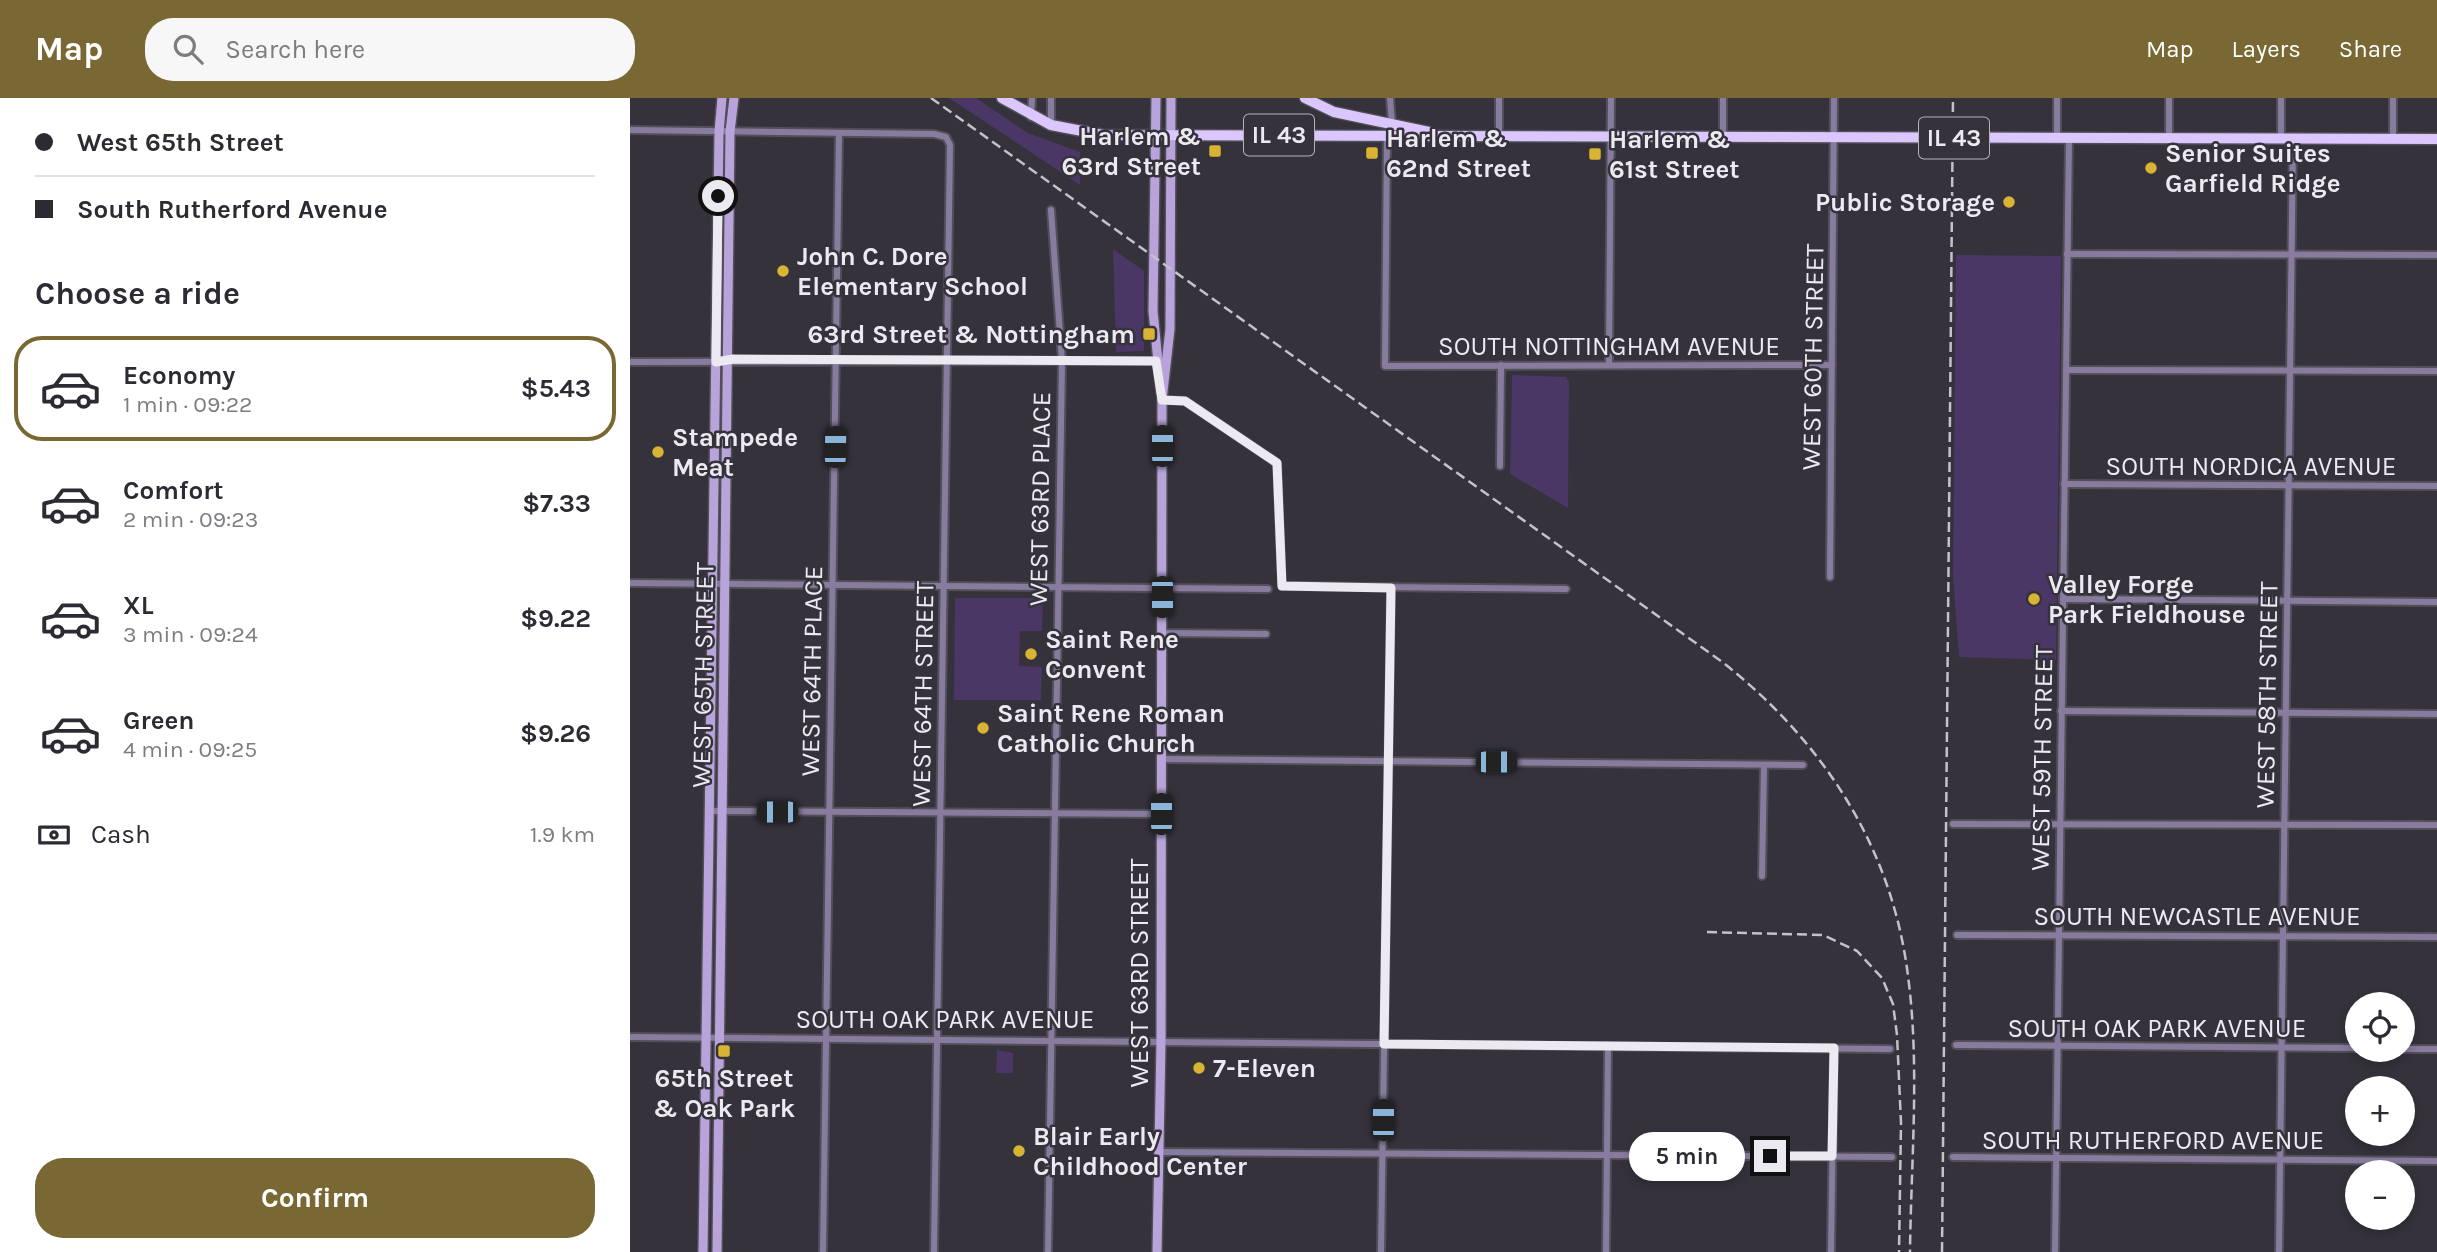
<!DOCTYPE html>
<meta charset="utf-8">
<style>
:root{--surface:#fff;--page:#f7f7f7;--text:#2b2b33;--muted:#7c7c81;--line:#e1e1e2;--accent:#796833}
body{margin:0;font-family:Karla,sans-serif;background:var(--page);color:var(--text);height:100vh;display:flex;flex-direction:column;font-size:26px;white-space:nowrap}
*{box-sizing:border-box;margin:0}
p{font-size:23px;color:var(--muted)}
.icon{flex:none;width:38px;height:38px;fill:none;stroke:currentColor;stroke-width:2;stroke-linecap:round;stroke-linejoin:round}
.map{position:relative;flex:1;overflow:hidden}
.details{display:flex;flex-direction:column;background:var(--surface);width:630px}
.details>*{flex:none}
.hud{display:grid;align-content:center;height:154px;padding:0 35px;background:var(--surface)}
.controls{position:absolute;left:1715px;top:894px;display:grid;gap:14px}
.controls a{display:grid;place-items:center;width:70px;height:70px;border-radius:50%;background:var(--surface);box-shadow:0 4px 10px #0003;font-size:35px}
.end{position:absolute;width:32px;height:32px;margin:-16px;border:9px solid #ece9f0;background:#111;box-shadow:0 0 0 4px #111}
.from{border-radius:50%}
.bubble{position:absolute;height:49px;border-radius:24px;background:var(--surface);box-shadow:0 4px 10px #0003;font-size:23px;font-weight:700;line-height:49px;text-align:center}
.car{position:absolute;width:21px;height:42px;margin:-21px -10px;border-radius:9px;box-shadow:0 0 5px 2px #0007;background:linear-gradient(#222 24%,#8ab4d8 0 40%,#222 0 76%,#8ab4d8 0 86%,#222 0)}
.hud b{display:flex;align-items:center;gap:24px;height:66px;font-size:26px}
.hud b+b{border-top:2px solid var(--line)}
.hud i{width:18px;height:18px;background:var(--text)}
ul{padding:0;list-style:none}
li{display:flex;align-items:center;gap:21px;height:105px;margin:0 14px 10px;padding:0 21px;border:4px solid transparent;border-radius:28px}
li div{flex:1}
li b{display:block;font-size:26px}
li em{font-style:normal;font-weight:700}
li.on{border-color:var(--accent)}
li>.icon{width:63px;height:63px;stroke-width:1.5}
h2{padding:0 35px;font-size:32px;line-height:84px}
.pay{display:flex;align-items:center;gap:18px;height:77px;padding:0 35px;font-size:26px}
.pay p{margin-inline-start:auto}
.cta{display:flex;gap:14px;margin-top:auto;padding:14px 35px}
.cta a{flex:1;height:80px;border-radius:28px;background:var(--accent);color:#fff;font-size:28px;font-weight:700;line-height:80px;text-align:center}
header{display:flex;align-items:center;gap:42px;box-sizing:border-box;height:98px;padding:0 35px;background:var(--accent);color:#fff}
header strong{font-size:33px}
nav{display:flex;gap:38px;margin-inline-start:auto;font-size:24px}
.search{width:490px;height:63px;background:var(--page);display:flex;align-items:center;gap:18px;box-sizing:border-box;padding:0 24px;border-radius:28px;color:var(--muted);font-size:26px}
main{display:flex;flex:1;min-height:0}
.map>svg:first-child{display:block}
.green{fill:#4a3765}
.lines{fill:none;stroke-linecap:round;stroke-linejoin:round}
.street-casing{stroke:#524f59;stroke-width:10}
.secondary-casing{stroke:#524f59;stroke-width:12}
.primary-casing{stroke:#524f59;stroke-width:13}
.street{stroke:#887c9e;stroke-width:6}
.secondary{stroke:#b8a4da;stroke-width:9}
.primary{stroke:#dbc6fe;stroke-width:10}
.rail{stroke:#c4c1c9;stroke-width:2.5;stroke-dasharray:10 5;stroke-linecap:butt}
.route{stroke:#ece9f0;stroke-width:9}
.poi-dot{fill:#d9b334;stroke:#35323c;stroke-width:2.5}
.labels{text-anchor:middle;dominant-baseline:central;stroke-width:5;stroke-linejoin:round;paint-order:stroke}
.shield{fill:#35323c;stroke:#b5b2ba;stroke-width:2}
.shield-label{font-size:24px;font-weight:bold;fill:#ece9f0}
.poi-label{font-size:26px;font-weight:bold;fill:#ece9f0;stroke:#35323c;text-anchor:start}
.street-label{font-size:26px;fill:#ece9f0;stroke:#35323c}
</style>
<header>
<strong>Map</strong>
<div class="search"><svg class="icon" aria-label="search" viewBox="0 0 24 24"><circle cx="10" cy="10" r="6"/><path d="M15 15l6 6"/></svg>Search here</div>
<nav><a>Map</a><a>Layers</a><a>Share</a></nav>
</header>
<main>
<section class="details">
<div class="hud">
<b><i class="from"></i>West 65th Street</b>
<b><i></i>South Rutherford Avenue</b>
</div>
<h2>Choose a ride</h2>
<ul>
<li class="on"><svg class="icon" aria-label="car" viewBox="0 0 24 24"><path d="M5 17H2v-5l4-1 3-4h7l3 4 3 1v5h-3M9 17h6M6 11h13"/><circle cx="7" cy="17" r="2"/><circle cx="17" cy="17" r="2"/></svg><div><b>Economy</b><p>1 min · 09:22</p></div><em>$5.43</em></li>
<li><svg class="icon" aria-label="car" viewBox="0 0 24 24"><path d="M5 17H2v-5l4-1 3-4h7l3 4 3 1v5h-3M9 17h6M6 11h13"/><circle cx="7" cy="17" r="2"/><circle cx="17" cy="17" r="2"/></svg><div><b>Comfort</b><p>2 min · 09:23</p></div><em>$7.33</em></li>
<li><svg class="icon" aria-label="car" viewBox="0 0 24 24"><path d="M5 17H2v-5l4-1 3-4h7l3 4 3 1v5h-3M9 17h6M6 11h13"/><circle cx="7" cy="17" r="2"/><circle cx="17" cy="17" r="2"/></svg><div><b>XL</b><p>3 min · 09:24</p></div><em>$9.22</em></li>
<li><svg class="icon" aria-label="car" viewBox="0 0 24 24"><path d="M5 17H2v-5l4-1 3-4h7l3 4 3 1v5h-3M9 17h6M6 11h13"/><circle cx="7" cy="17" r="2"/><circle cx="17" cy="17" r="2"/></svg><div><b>Green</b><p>4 min · 09:25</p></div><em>$9.26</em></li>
</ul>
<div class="pay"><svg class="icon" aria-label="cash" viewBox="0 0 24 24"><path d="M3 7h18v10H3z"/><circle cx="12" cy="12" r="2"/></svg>Cash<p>1.9 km</p></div>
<div class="cta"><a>Confirm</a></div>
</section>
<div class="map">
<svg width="1807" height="1154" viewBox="0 0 1807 1154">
<rect width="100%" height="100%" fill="#35323c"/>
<g class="green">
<polygon points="319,0 346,0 398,35 450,54 450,87"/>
<polygon points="483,151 514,173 514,253 486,254"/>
<polygon points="1326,157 1431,158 1426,562 1329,559 1323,478"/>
<polygon points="882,277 936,279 939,284 938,410 880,376"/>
<polygon points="325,500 413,500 412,533 390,533 389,568 412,569 411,602 324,602"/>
<polygon points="367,952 383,955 383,975 366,975"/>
</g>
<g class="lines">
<defs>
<g id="street">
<polyline points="760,0 762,26"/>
<polyline points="401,19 402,0"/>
<polyline points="421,27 421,0"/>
<polyline points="0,32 304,36 316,39 320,47 304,1154"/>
<polyline points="757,38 755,268 1202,267"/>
<polyline points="869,38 869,0"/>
<polyline points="1093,39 1093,0"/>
<polyline points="1427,40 1427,0"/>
<polyline points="1539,41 1539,0"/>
<polyline points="1651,41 1651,0"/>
<polyline points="1763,41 1763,0"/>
<polyline points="1437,156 1807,157"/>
<polyline points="0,264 532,263"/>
<polyline points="979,267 981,0"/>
<polyline points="1436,272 1807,273"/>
<polyline points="532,302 555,303 647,365 652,488 936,491"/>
<polyline points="870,368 871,267"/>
<polyline points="1434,386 1807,388"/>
<polyline points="1200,479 1204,0"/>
<polyline points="0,485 638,491"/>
<polyline points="1433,501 1807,504"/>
<polyline points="532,535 636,536"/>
<polyline points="1431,613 1807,616"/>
<polyline points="531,661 1173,667"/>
<polyline points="79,713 531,716"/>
<polyline points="1323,726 1807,727"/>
<polyline points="1132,778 1134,667"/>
<polyline points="1327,837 1807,839"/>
<polyline points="0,939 1260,951"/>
<polyline points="1326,947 1727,950"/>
<polyline points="1773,951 1807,951"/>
<polyline points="529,1054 1262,1059"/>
<polyline points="1323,1059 1807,1063"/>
<polyline points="193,1154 209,35"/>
<polyline points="418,1154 432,263 421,112"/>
<polyline points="751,1154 761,490"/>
<polyline points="976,1154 978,948"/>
<polyline points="1201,1154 1204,950"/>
<polyline points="1425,1154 1439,40"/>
<polyline points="1649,1154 1663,41"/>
</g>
<g id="secondary">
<polyline points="526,0 523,213 531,294"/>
<polyline points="73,1154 89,34 92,0"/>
<polyline points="87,1154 100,34 104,0"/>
<polyline points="527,1154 531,944 532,302 540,231 541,0"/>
</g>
<g id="primary">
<polyline points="372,0 421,27 473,37 1807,41"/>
<polyline points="675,0 704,14 799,34"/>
</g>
</defs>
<use href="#street" class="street-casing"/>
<use href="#secondary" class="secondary-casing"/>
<use href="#primary" class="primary-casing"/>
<use href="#street" class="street"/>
<use href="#secondary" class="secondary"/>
<use href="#primary" class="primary"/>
<g class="rail">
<path d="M 301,0 L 1091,563 C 1192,642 1262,748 1278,878 C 1290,968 1281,1063 1280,1154"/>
<polyline points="1077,834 1193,837 1227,853 1252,880 1263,906 1267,937 1271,1025 1269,1154"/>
<polyline points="1312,1154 1323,0"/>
</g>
</g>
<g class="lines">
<polyline class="route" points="88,98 86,264 103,261 526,263 532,302 555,303 647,365 652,488 761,490 754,946 1204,950 1202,1058 1140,1058"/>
</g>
<g class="poi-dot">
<rect x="578" y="46" width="14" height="14" rx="3.5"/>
<rect x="735" y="48" width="14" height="14" rx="3.5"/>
<rect x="958" y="49" width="14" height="14" rx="3.5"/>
<circle cx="1521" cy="70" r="7"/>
<circle cx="1379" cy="104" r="7"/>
<circle cx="153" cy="173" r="7"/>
<rect x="512" y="229" width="14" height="14" rx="3.5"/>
<circle cx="28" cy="354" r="7"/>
<circle cx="1404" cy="501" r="7"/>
<circle cx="401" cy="556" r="7"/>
<circle cx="353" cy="630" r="7"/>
<rect x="87" y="946" width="14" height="14" rx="3.5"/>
<circle cx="569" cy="970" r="7"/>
<circle cx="389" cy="1053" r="7"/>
</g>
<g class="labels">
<g class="shield">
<rect x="614" y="16.5" width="70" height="41" rx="5"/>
<rect x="1289" y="19.5" width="70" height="41" rx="5"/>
</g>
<g class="shield-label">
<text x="649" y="37">IL 43</text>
<text x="1324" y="40">IL 43</text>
</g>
<g class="poi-label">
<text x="571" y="38" text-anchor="end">Harlem &amp;<tspan x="571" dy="30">63rd Street</tspan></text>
<text x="756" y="40">Harlem &amp;<tspan x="756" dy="30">62nd Street</tspan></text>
<text x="979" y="41">Harlem &amp;<tspan x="979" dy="30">61st Street</tspan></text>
<text x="1535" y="55">Senior Suites<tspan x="1535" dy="30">Garfield Ridge</tspan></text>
<text x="1365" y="104" text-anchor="end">Public Storage</text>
<text x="167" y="158">John C. Dore<tspan x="167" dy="30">Elementary School</tspan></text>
<text x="505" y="236" text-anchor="end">63rd Street &amp; Nottingham</text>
<text x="42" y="339">Stampede<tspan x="42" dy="30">Meat</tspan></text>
<text x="1418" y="486">Valley Forge<tspan x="1418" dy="30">Park Fieldhouse</tspan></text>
<text x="415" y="541">Saint Rene<tspan x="415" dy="30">Convent</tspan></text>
<text x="367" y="615">Saint Rene Roman<tspan x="367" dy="30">Catholic Church</tspan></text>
<text x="583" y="970">7-Eleven</text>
<text x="94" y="980" text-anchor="middle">65th Street<tspan x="94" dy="30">&amp; Oak Park</tspan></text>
<text x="403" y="1038">Blair Early<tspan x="403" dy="30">Childhood Center</tspan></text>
</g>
<g class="street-label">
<text x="979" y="248">SOUTH NOTTINGHAM AVENUE</text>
<text transform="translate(1183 259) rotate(-89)">WEST 60TH STREET</text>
<text x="1621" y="368">SOUTH NORDICA AVENUE</text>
<text transform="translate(410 401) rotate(-89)">WEST 63RD PLACE</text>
<text transform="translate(182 573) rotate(-89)">WEST 64TH PLACE</text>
<text transform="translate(73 577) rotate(-89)">WEST 65TH STREET</text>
<text transform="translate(293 596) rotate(-89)">WEST 64TH STREET</text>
<text transform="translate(1637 597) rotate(-89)">WEST 58TH STREET</text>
<text transform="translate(1412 660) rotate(-89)">WEST 59TH STREET</text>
<text x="1567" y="818">SOUTH NEWCASTLE AVENUE</text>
<text transform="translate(509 875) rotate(-90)">WEST 63RD STREET</text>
<text x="315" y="921">SOUTH OAK PARK AVENUE</text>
<text x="1527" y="930">SOUTH OAK PARK AVENUE</text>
<text x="1523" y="1042">SOUTH RUTHERFORD AVENUE</text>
</g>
</g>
</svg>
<div class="controls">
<a><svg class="icon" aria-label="locate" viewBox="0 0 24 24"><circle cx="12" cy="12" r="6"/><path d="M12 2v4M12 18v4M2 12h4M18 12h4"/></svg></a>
<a>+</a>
<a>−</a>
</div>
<i class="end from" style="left:88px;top:98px"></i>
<i class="end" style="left:1140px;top:1058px"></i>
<div class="bubble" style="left:999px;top:1034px;width:116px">5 min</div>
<i class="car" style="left:532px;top:348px;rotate:0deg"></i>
<i class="car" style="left:205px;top:349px;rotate:1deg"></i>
<i class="car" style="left:532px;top:499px;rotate:180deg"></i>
<i class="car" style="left:866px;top:664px;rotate:90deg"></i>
<i class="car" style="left:147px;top:714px;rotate:270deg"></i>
<i class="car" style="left:531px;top:716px;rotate:0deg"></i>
<i class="car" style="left:753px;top:1022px;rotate:0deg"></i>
</div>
</main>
